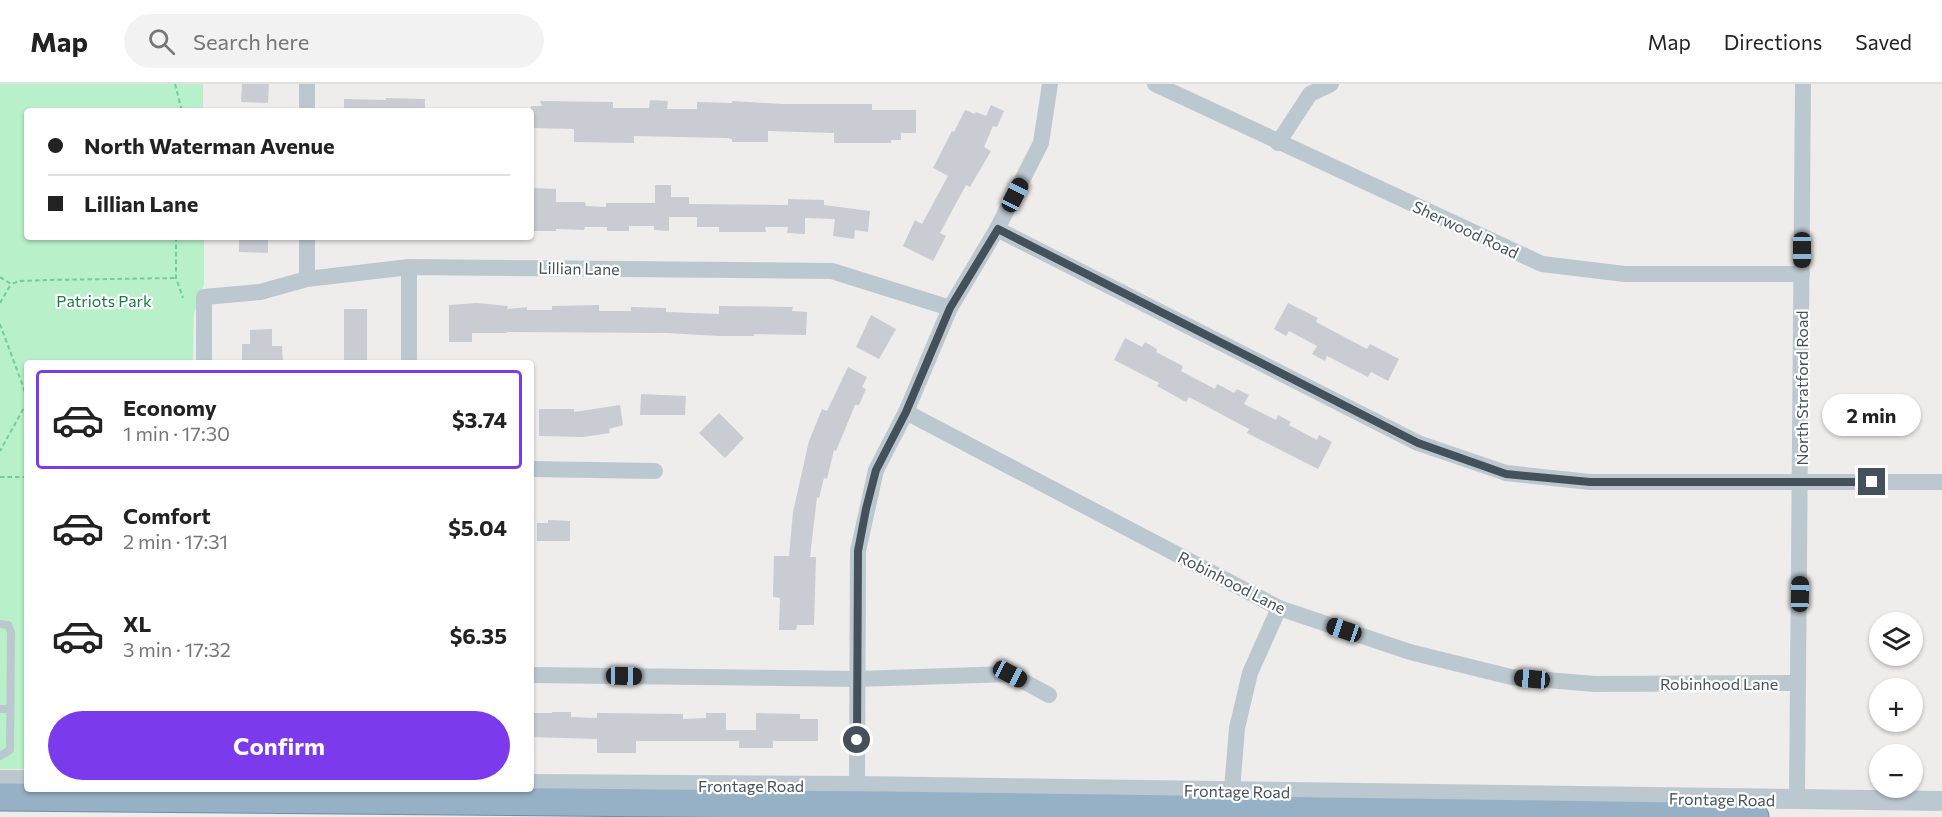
<!DOCTYPE html>
<meta charset="utf-8">
<style>
:root{--surface:#fff;--page:#f2f2f2;--text:#222;--muted:#767676;--line:#e0e0e0;--accent:#7c3aed}
body{margin:0;font-family:Commissioner,sans-serif;background:var(--page);color:var(--text);height:100vh;display:flex;flex-direction:column;font-size:22px;white-space:nowrap}
*{box-sizing:border-box;margin:0}
p{font-size:20px;color:var(--muted)}
.icon{flex:none;width:33px;height:33px;fill:none;stroke:currentColor;stroke-width:2;stroke-linecap:round;stroke-linejoin:round}
.map{position:relative;flex:1;overflow:hidden}
.drawer{position:absolute;left:24px;top:276px;width:510px;height:432px;display:flex;flex-direction:column;background:var(--surface);border-radius:6px;box-shadow:0 2px 4px #0004}
.drawer>*{flex:none}
.guide{position:absolute;left:24px;top:24px;width:510px;height:132px;border-radius:6px;box-shadow:0 2px 4px #0004;display:grid;align-content:center;height:132px;padding:0 24px;background:var(--surface)}
.buttons{position:absolute;left:1869px;top:528px;display:grid;gap:12px}
.buttons a{display:grid;place-items:center;width:54px;height:54px;border-radius:50%;background:var(--surface);box-shadow:0 2px 4px #0004;font-size:30px}
.end{position:absolute;width:27px;height:27px;margin:-14px;border:8px solid #44515a;background:#fff;box-shadow:0 0 0 3px #fff}
.from{border-radius:50%}
.bubble{position:absolute;height:42px;border-radius:21px;background:var(--surface);box-shadow:0 2px 4px #0004;font-size:20px;font-weight:700;line-height:42px;text-align:center}
.car{position:absolute;width:18px;height:36px;margin:-18px -9px;border-radius:8px;box-shadow:0 0 4px 2px #0007;background:linear-gradient(#222 24%,#8ab4d8 0 40%,#222 0 76%,#8ab4d8 0 86%,#222 0)}
.guide b{display:flex;align-items:center;gap:21px;height:57px;font-size:22px}
.guide b+b{border-top:2px solid var(--line)}
.guide i{width:15px;height:15px;background:var(--text)}
ul{padding:10px 0 0;list-style:none}
li{display:flex;align-items:center;gap:18px;height:99px;margin:0 12px 9px;padding:0 12px;border:3px solid transparent;border-radius:6px}
li div{flex:1}
li b{display:block;font-size:22px}
li em{font-style:normal;font-weight:700}
li.on{border-color:var(--accent)}
li>.icon{width:54px;height:54px;stroke-width:1.5}
.button{display:flex;gap:12px;margin-top:auto;padding:12px 24px}
.button a{flex:1;height:69px;border-radius:36px;background:var(--accent);color:#fff;font-size:24px;font-weight:700;line-height:69px;text-align:center}
header{display:flex;align-items:center;gap:36px;box-sizing:border-box;height:84px;padding:0 30px;background:var(--surface);border-bottom:2px solid var(--line)}
header strong{font-size:28px}
nav{display:flex;gap:33px;margin-inline-start:auto;font-size:21px}
.search{width:420px;height:54px;background:var(--page);display:flex;align-items:center;gap:15px;box-sizing:border-box;padding:0 21px;border-radius:33px;color:var(--muted);font-size:22px}
.map>svg:first-child{display:block}
.green{fill:#b8f0ca}
.building{fill:#c9ccd2}
.lines{fill:none;stroke-linecap:round;stroke-linejoin:round}
.trunk-casing{stroke:#6d8eaa;stroke-width:29}
.path{stroke:#6ecf9a;stroke-width:2;stroke-dasharray:4.5 3;stroke-linecap:butt}
.service{stroke:#bcc8d0;stroke-width:8}
.minor{stroke:#bcc8d0;stroke-width:16}
.tertiary{stroke:#bcc8d0;stroke-width:20}
.trunk{stroke:#96b0c6;stroke-width:27}
.route{stroke:#44515a;stroke-width:8}
.labels{text-anchor:middle;dominant-baseline:central;stroke-width:4.5;stroke-linejoin:round;paint-order:stroke}
.street-label{font-size:16px;fill:#44515a;stroke:#fff}
.park-label{font-size:16px;fill:#137e42;stroke:#fff}
</style>
<header>
<strong>Map</strong>
<div class="search"><svg class="icon" aria-label="search" viewBox="0 0 24 24"><circle cx="10" cy="10" r="6"/><path d="M15 15l6 6"/></svg>Search here</div>
<nav><a>Map</a><a>Directions</a><a>Saved</a></nav>
</header>
<div class="map">
<svg width="1942" height="733" viewBox="0 0 1942 733">
<rect width="100%" height="100%" fill="#efecec"/>
<polygon class="green" points="0,0 203,0 203,27 27,27 27,153 204,153 204,200 194,230 193,279 27,279 27,685 0,685"/>
<g class="building">
<polygon points="242,0 269,0 268,19 241,18"/>
<polygon points="386,14 425,15 425,27 344,27 344,15 386,16"/>
<polygon points="650,16 668,17 667,25 697,25 697,18 732,19 732,17 782,20 872,20 872,26 916,26 916,49 901,49 901,56 891,56 891,59 834,59 834,49 768,47 768,58 732,58 732,55 726,54 634,52 634,59 574,58 574,45 531,44 531,22 542,22 540,17 613,18 613,24 649,24"/>
<polygon points="991,21 1004,27 997,43 993,42 984,63 991,67 970,103 966,101 940,149 946,152 933,177 903,162 915,136 922,140 948,92 933,84 952,47 954,48 965,26 975,30 976,28 986,32"/>
<polygon points="655,101 671,101 671,113 689,113 689,120 788,121 788,115 824,116 824,121 870,127 868,148 855,146 854,155 833,152 835,135 805,134 805,150 787,149 788,143 765,143 766,148 719,148 719,143 697,143 697,133 669,133 669,147 654,146 654,142 629,142 629,147 607,147 607,143 585,143 584,146 556,145 556,147 531,147 531,104 556,105 556,118 585,118 586,122 606,123 606,119 655,119"/>
<polygon points="239,153 268,153 268,169 239,168"/>
<polygon points="477,219 508,222 507,225 527,223 527,226 552,226 552,222 599,221 599,227 631,227 631,223 666,224 666,228 719,230 719,222 793,223 792,227 807,228 806,251 754,250 754,252 719,252 666,249 507,248 507,249 472,249 472,258 449,258 449,221"/>
<polygon points="1288,219 1318,234 1316,238 1367,265 1370,260 1399,275 1388,297 1371,288 1368,293 1327,272 1325,277 1312,270 1317,262 1289,247 1286,252 1274,245"/>
<rect x="344" y="225" width="23" height="54"/>
<polygon points="871,231 896,245 879,275 856,263"/>
<polygon points="272,245 272,262 282,262 283,278 242,279 242,260 250,260 250,246"/>
<polygon points="1125,254 1142,263 1145,258 1157,265 1156,268 1183,282 1181,287 1215,305 1217,300 1234,309 1237,305 1249,311 1244,320 1276,336 1278,331 1291,338 1289,341 1317,356 1319,351 1332,358 1318,385 1247,349 1249,345 1189,313 1186,318 1157,302 1159,299 1114,276"/>
<polygon points="848,283 867,293 862,303 866,305 859,321 855,321 836,367 834,366 827,395 824,394 819,414 817,413 810,473 816,473 814,541 797,541 796,546 779,546 780,514 773,513 774,472 789,472 793,428 809,357 822,325 827,327"/>
<polygon points="641,310 686,312 685,331 640,331"/>
<polygon points="620,321 623,341 609,345 610,349 583,353 539,352 539,325 574,325 574,328"/>
<polygon points="719,329 744,354 725,374 699,349"/>
<polygon points="548,436 570,437 570,457 537,457 537,439 548,439"/>
<polygon points="552,628 571,628 571,633 597,634 597,629 683,630 683,635 706,634 706,629 726,629 726,646 756,646 756,629 800,630 800,635 818,635 818,657 773,657 773,664 739,664 739,657 636,657 636,669 597,669 597,655 531,653 531,629 552,629"/>
</g>
<g class="lines">
<defs>
<polyline id="trunk" points="0,713 885,721 1755,733"/>
</defs>
<use href="#trunk" class="trunk-casing"/>
<g class="path">
<polyline points="175,0 182,27"/>
<polyline points="176,153 176,194 183,214"/>
<polyline points="0,193 11,200 20,197 46,196 176,194"/>
<polyline points="0,219 11,200"/>
<polyline points="0,240 24,305 26,320 0,367"/>
<polyline points="0,393 27,393"/>
</g>
<g class="service">
<polyline points="0,540 8,541 11,548 10,666 0,672"/>
<polyline points="0,625 10,625"/>
</g>
<g class="minor">
<polyline points="1155,0 1542,180 1625,190 1802,190"/>
<polyline points="307,27 307,0"/>
<polyline points="1278,59 1310,10 1331,0"/>
<polyline points="997,145 1418,359 1506,389 1590,398 1942,398"/>
<polyline points="409,183 409,279"/>
<polyline points="307,195 307,153"/>
<polyline points="204,279 204,213 260,208 307,195 409,183 832,187 950,224"/>
<polyline points="906,328 1279,524 1410,568 1511,593 1595,600 1798,599"/>
<polyline points="531,385 655,387"/>
<polyline points="531,591 857,595 1010,590 1049,611"/>
<polyline points="857,702 858,467 876,386 906,328 950,224 997,145 1041,59 1050,0"/>
<polyline points="1232,706 1237,644 1250,589 1279,524"/>
<polyline points="1797,716 1803,0"/>
</g>
<g class="tertiary">
<polyline points="0,696 27,696"/>
<polyline points="531,700 857,702 1942,717"/>
</g>
<use href="#trunk" class="trunk"/>
</g>
<g class="lines">
<polyline class="route" points="857,656 858,467 866,425 876,386 906,328 950,224 998,145 1418,359 1506,390 1590,398 1872,398"/>
</g>
<g class="labels">
<g class="street-label">
<text transform="translate(1466 145) rotate(25)">Sherwood Road</text>
<text transform="translate(579 184) rotate(1)">Lillian Lane</text>
<text transform="translate(1801 304) rotate(-90)">North Stratford Road</text>
<text transform="translate(1232 498) rotate(27)">Robinhood Lane</text>
<text x="1719" y="599">Robinhood Lane</text>
<text x="751" y="701">Frontage Road</text>
<text transform="translate(1237 707) rotate(1)">Frontage Road</text>
<text transform="translate(1722 715) rotate(1)">Frontage Road</text>
</g>
<g class="park-label">
<text x="104" y="216">Patriots Park</text>
</g>
</g>
</svg>
<div class="buttons">
<a><svg class="icon" aria-label="layers" viewBox="0 0 24 24"><path d="M12 4l9 5-9 5-9-5zM3 14l9 5 9-5"/></svg></a>
<a>+</a>
<a>−</a>
</div>
<i class="end from" style="left:857px;top:656px"></i>
<i class="end" style="left:1872px;top:398px"></i>
<div class="bubble" style="left:1822px;top:310px;width:99px">2 min</div>
<i class="car" style="left:1015px;top:111px;rotate:27deg"></i>
<i class="car" style="left:1802px;top:166px;rotate:180deg"></i>
<i class="car" style="left:1800px;top:510px;rotate:1deg"></i>
<i class="car" style="left:1344px;top:546px;rotate:289deg"></i>
<i class="car" style="left:1010px;top:590px;rotate:118deg"></i>
<i class="car" style="left:624px;top:592px;rotate:91deg"></i>
<i class="car" style="left:1532px;top:595px;rotate:275deg"></i>
<div class="guide">
<b><i class="from"></i>North Waterman Avenue</b>
<b><i></i>Lillian Lane</b>
</div>
<section class="drawer">
<ul>
<li class="on"><svg class="icon" aria-label="car" viewBox="0 0 24 24"><path d="M5 17H2v-5l4-1 3-4h7l3 4 3 1v5h-3M9 17h6M6 11h13"/><circle cx="7" cy="17" r="2"/><circle cx="17" cy="17" r="2"/></svg><div><b>Economy</b><p>1 min · 17:30</p></div><em>$3.74</em></li>
<li><svg class="icon" aria-label="car" viewBox="0 0 24 24"><path d="M5 17H2v-5l4-1 3-4h7l3 4 3 1v5h-3M9 17h6M6 11h13"/><circle cx="7" cy="17" r="2"/><circle cx="17" cy="17" r="2"/></svg><div><b>Comfort</b><p>2 min · 17:31</p></div><em>$5.04</em></li>
<li><svg class="icon" aria-label="car" viewBox="0 0 24 24"><path d="M5 17H2v-5l4-1 3-4h7l3 4 3 1v5h-3M9 17h6M6 11h13"/><circle cx="7" cy="17" r="2"/><circle cx="17" cy="17" r="2"/></svg><div><b>XL</b><p>3 min · 17:32</p></div><em>$6.35</em></li>
</ul>
<div class="button"><a>Confirm</a></div>
</section>
</div>
